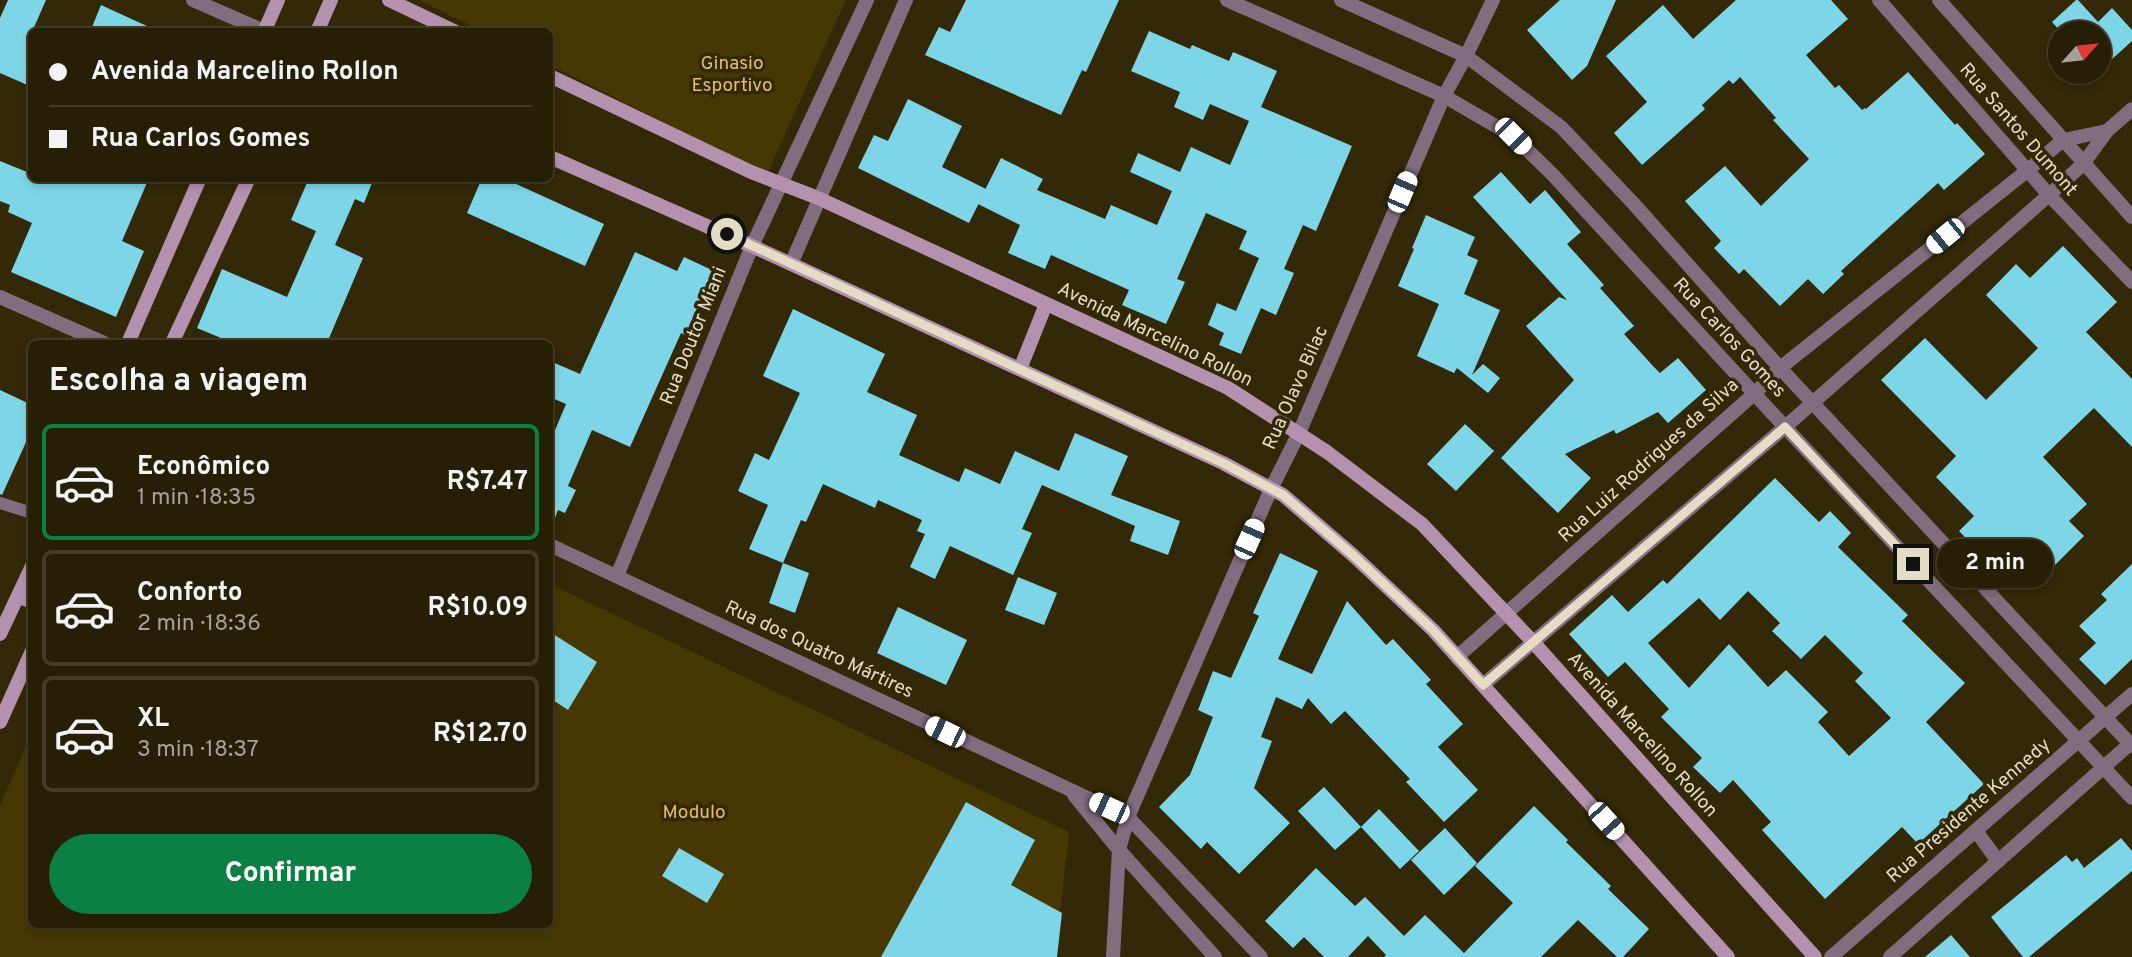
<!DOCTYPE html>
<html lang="pt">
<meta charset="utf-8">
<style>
:root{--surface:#261e05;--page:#2e270f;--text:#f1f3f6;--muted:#a4a29a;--line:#423c27;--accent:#0b8043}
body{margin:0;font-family:Overpass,sans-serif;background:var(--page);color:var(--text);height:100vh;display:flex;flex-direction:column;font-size:26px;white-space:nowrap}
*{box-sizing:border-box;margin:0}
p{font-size:23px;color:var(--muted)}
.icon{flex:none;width:38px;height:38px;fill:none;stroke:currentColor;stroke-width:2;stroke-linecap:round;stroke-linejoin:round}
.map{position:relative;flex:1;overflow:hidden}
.details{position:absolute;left:28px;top:340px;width:525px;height:588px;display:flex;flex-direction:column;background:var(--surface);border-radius:10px;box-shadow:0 4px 10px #0003,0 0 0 2px var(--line)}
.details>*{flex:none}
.top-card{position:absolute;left:28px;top:28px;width:525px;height:154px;border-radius:10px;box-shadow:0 4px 10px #0003,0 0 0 2px var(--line);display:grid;align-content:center;height:154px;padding:0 21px;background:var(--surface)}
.needle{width:46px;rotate:63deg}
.tools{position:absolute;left:2048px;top:21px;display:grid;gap:14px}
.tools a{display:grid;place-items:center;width:63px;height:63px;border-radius:50%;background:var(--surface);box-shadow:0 4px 10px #0003,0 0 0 2px var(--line);font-size:35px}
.end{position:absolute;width:32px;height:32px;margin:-16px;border:9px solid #e4dcc5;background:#111;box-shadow:0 0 0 4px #111}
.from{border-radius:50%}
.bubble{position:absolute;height:49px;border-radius:24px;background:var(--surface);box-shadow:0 4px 10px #0003,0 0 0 2px var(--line);font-size:23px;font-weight:700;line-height:49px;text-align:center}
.car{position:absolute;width:21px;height:42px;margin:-21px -10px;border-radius:9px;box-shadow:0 0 5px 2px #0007;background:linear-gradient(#fff 24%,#345 0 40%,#fff 0 76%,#345 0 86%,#fff 0)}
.top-card b{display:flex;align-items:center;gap:24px;height:66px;font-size:26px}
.top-card b+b{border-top:2px solid var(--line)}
.top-card i{width:18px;height:18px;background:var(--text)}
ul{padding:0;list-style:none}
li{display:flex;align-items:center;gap:21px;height:116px;margin:0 14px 10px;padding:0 7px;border:4px solid var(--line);border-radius:10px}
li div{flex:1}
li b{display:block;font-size:26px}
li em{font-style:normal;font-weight:700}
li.selected{border-color:var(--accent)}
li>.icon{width:63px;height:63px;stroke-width:1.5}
h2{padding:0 21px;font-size:32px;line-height:84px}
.cta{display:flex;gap:14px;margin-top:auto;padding:14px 21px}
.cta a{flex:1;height:80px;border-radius:42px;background:var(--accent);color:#fff;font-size:28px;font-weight:700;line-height:80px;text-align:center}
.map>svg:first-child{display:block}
.green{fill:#473803}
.building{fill:#7dd6e7;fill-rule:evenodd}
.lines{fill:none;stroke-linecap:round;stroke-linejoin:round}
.service{stroke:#826c7f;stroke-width:12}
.minor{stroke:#826c7f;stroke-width:14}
.secondary{stroke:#b591b0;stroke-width:14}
.route{stroke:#e4dcc5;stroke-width:9}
.labels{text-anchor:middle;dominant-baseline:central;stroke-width:7;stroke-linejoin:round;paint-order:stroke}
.park-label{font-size:19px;fill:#e0c063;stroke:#332807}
.street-label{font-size:19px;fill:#e4dcc5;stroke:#332807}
</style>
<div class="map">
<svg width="2132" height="957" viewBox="0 0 2132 957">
<rect width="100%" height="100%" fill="#332807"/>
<g class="green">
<polygon points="419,0 846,0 767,174 550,65 550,32 482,31"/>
<polygon points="550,584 1069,832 1055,957 0,957 0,806 31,735 32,924 550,924"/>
</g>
<g class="building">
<polygon points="8,0 46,0 32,32 32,87 0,73 0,18"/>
<polygon points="966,0 1119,0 1086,72 1082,70 1061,115 925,55 939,27 950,32"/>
<polygon points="1560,0 1616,0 1587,66 1572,80 1527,30"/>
<polygon points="1736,0 1831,0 1848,19 1806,55 1835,88 1839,85 1862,110 1865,108 1866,109 1908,72 1955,125 1957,123 1985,154 1944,190 1938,183 1841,271 1844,274 1823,294 1808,279 1780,306 1744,269 1739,274 1714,248 1721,241 1685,201 1725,166 1761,206 1809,159 1773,120 1776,118 1740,77 1733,84 1729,80 1702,105 1705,109 1642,165 1614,133 1647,102 1606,56 1663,5 1693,39"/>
<polygon points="2076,0 2078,0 2098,22 2112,8 2132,30 2132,41 2098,72 2098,33 2062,33 2052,22"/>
<polygon points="101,5 160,32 90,32"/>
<polygon points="1149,31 1190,49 1192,45 1229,61 1233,52 1277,71 1261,107 1352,146 1316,231 1303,225 1284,269 1294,273 1276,315 1261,308 1241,354 1219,345 1224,333 1208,325 1217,303 1236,311 1259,258 1239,249 1247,231 1206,213 1177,279 1185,282 1166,324 1122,305 1129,290 1051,255 1045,269 1008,253 1020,225 978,204 1001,158 1043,179 1037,190 1105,219 1111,205 1157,225 1172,191 1130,172 1138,153 1180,172 1191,147 1230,165 1249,121 1210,104 1203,120 1174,107 1180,92 1131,71"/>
<polygon points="908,99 962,126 942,167 986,189 969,223 858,168 874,135 888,141"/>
<polygon points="0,161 32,174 32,178 149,178 122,241 144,251 116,317 11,272 32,223 8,212 10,205 0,201"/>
<polygon points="1501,172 1530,204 1545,190 1581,232 1567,244 1604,285 1600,288 1634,326 1624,334 1653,366 1660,373 1678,358 1706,390 1668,423 1658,412 1616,434 1614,430 1565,454 1591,478 1558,513 1501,458 1574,380 1526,326 1559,297 1567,300 1473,197"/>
<polygon points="309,178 374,178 364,203 355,199 335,245 363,258 327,343 233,343 197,328 222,269 287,297 316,231 291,220"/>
<polygon points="482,178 503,178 604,224 585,266 467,213"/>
<polygon points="1426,215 1475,237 1467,255 1478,260 1464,294 1500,310 1472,375 1483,364 1500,378 1488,393 1457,368 1454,373 1417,356 1439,304 1398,286 1414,249 1412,248"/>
<polygon points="2063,246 2117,302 2086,332 2132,379 2132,447 2094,408 2043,457 2087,504 2069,521 2084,536 2044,576 2011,541 1989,562 1959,531 1974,516 1936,477 1956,456 1881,380 1925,338 1986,400 2038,348 1986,295 2016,264 2030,278"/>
<polygon points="635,252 677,271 684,257 714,271 685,335 681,333 630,447 592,430 568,486 576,490 565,513 558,510 550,530 550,442 566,404 550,397 550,361 580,374"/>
<polygon points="793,309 885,354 867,392 917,415 899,455 959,482 965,468 1000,484 1015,451 1059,471 1075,433 1128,456 1111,495 1180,521 1168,555 1130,541 1135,526 1042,485 1022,529 1032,533 1013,575 950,546 935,579 910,567 925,534 917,531 922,520 878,500 875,508 823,484 806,522 801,520 783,563 749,549 768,505 738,491 755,453 769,460 800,393 763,376"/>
<polygon points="0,390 32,405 32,429 2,495 0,494"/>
<polygon points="1465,424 1494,451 1456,491 1427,464"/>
<path d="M 1775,478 L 1819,522 L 1830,511 L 1851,533 L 1838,547 L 1908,615 L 1902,621 L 1965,683 L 1926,722 L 1984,784 L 1918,844 L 1902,827 L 1825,899 L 1762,830 L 1771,822 L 1733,780 L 1720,793 L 1693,767 L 1702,758 L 1661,717 L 1669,709 L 1625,662 L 1608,677 L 1569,634 L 1612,595 L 1628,612 L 1663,580 L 1667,584 ZM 1748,591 L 1780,623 L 1772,631 L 1801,659 L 1825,635 L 1863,673 L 1855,681 L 1891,718 L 1849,756 L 1818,722 L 1828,712 L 1786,670 L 1768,687 L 1729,644 L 1689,688 L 1648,643 L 1699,598 L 1720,620 Z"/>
<polygon points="1280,553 1318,571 1278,659 1312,674 1347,601 1386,645 1393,639 1431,680 1426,684 1463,724 1438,747 1478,790 1444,822 1406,782 1410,779 1345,711 1331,724 1308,698 1302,709 1276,697 1261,737 1272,741 1254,788 1290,823 1239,874 1207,842 1201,849 1159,807 1190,775 1213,717 1198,710 1213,671 1231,678 1259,616 1253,613"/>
<polygon points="783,563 809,573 795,613 769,603"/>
<polygon points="2132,564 2132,659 2105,685 2079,659 2096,643 2079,626 2107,600 2101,594"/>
<polygon points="1018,577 1057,593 1044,625 1005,610"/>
<polygon points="898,607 967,640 946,685 877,653"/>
<polygon points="550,632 597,662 568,710 550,698"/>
<polygon points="1324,787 1361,827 1335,850 1298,811"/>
<polygon points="966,802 1035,840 1011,885 1062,913 1057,957 881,957"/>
<polygon points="1534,806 1568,840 1566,842 1611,886 1608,889 1649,929 1623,957 1617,957 1578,920 1541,957 1384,957 1386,955 1368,936 1348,957 1324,957 1304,937 1293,948 1265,921 1316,868 1355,906 1365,897 1404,936 1425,915 1464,953 1513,903 1475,866"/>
<polygon points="1379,809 1419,851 1400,869 1361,827"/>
<polygon points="1445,828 1477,863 1444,895 1411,860"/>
<polygon points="2121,838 2132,851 2132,871 2029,957 2023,957 1991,917 2066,855 2072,862 2077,858 2084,868"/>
<polygon points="679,848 724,874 707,903 662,876"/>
<polygon points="1951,935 1970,957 1925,957"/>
</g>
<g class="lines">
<polyline class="service" points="0,503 32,513"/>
<g class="minor">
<polyline points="193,0 264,31"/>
<polyline points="1227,0 1444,96 1513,136 1553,175 1785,427 2132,798"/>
<polyline points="1341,0 1466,56 1561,127 1633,203 1780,368 2132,746"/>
<polyline points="1879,0 2049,195 2132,282"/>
<polyline points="1939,0 2132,217"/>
<polyline points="791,264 906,0"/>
<polyline points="0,297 104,343"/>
<polyline points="550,545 1128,817 1261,957"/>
<polyline points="617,576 752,246 867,0"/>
<polyline points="1457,657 1754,394 1780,368 2028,170 2063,140 2107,131"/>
<polyline points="1483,685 1785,427 2049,195 2083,164 2107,131 2132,109"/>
<polyline points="1074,795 1119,850 1215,957"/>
<polyline points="1976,831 1998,861"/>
<polyline points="1113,957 1119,850 1128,817 1271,489 1299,433 1444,96 1466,56 1493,0"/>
<polyline points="1831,957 2132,694"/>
<polyline points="1890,957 2132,742"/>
</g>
<g class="secondary">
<polyline points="389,0 456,32"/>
<polyline points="264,32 278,0"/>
<polyline points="317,32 331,0"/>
<polyline points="550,76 751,172 818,198 1228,388 1327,452 1422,524 1533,642 1815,957"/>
<polyline points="550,157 752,246 1223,463 1283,495 1354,556 1433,630 1728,957"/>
<polyline points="128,343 200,178"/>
<polyline points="172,343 249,178"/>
<polyline points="1020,369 1046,304"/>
<polyline points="18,596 32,602"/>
<polyline points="0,634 32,566"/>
<polyline points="0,722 32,651"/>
</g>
</g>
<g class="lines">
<polyline class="route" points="727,234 1223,463 1283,495 1354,556 1433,630 1483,685 1785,427 1913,564"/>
</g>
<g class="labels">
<g class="park-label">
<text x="732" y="64">Ginasio<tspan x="732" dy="22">Esportivo</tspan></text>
<text x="694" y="813">Modulo</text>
</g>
<g class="street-label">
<text transform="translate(2018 130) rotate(49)">Rua Santos Dumont</text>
<text transform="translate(1155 335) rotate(26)">Avenida Marcelino Rollon</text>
<text transform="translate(694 336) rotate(-68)">Rua Doutor Miani</text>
<text transform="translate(1729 338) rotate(47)">Rua Carlos Gomes</text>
<text transform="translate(1296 388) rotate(-66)">Rua Olavo Bilac</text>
<text transform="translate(1649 461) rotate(-42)">Rua Luiz Rodrigues da Silva</text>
<text transform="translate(819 650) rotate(25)">Rua dos Quatro Mártires</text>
<text transform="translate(1642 735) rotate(48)">Avenida Marcelino Rollon</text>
<text transform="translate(1969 811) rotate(-41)">Rua Presidente Kennedy</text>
</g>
</g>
</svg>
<div class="tools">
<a><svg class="needle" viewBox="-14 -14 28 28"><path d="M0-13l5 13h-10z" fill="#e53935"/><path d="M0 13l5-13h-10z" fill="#a4a29a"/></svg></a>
</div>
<i class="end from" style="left:727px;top:234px"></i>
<i class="end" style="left:1913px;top:564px"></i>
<div class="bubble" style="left:1937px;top:539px;width:116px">2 min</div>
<i class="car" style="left:1513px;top:136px;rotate:135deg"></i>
<i class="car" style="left:1402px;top:192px;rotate:23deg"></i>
<i class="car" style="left:1945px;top:236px;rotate:231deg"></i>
<i class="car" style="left:1249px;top:539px;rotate:24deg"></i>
<i class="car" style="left:945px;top:732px;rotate:296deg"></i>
<i class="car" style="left:1109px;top:808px;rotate:295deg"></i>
<i class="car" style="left:1606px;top:821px;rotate:138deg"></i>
<div class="top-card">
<b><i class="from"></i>Avenida Marcelino Rollon</b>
<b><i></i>Rua Carlos Gomes</b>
</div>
<section class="details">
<h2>Escolha a viagem</h2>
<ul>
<li class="selected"><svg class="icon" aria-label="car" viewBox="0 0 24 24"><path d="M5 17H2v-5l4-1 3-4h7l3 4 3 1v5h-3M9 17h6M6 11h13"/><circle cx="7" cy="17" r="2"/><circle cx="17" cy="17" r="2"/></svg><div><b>Econômico</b><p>1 min · 18:35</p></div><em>R$7.47</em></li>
<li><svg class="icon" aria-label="car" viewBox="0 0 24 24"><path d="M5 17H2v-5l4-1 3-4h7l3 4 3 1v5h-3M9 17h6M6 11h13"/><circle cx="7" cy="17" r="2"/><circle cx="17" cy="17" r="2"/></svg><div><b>Conforto</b><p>2 min · 18:36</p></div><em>R$10.09</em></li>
<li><svg class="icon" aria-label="car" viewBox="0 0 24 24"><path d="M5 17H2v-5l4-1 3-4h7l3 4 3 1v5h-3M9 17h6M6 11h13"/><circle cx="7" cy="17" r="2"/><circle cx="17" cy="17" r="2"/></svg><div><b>XL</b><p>3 min · 18:37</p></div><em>R$12.70</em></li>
</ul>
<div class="cta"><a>Confirmar</a></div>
</section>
</div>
